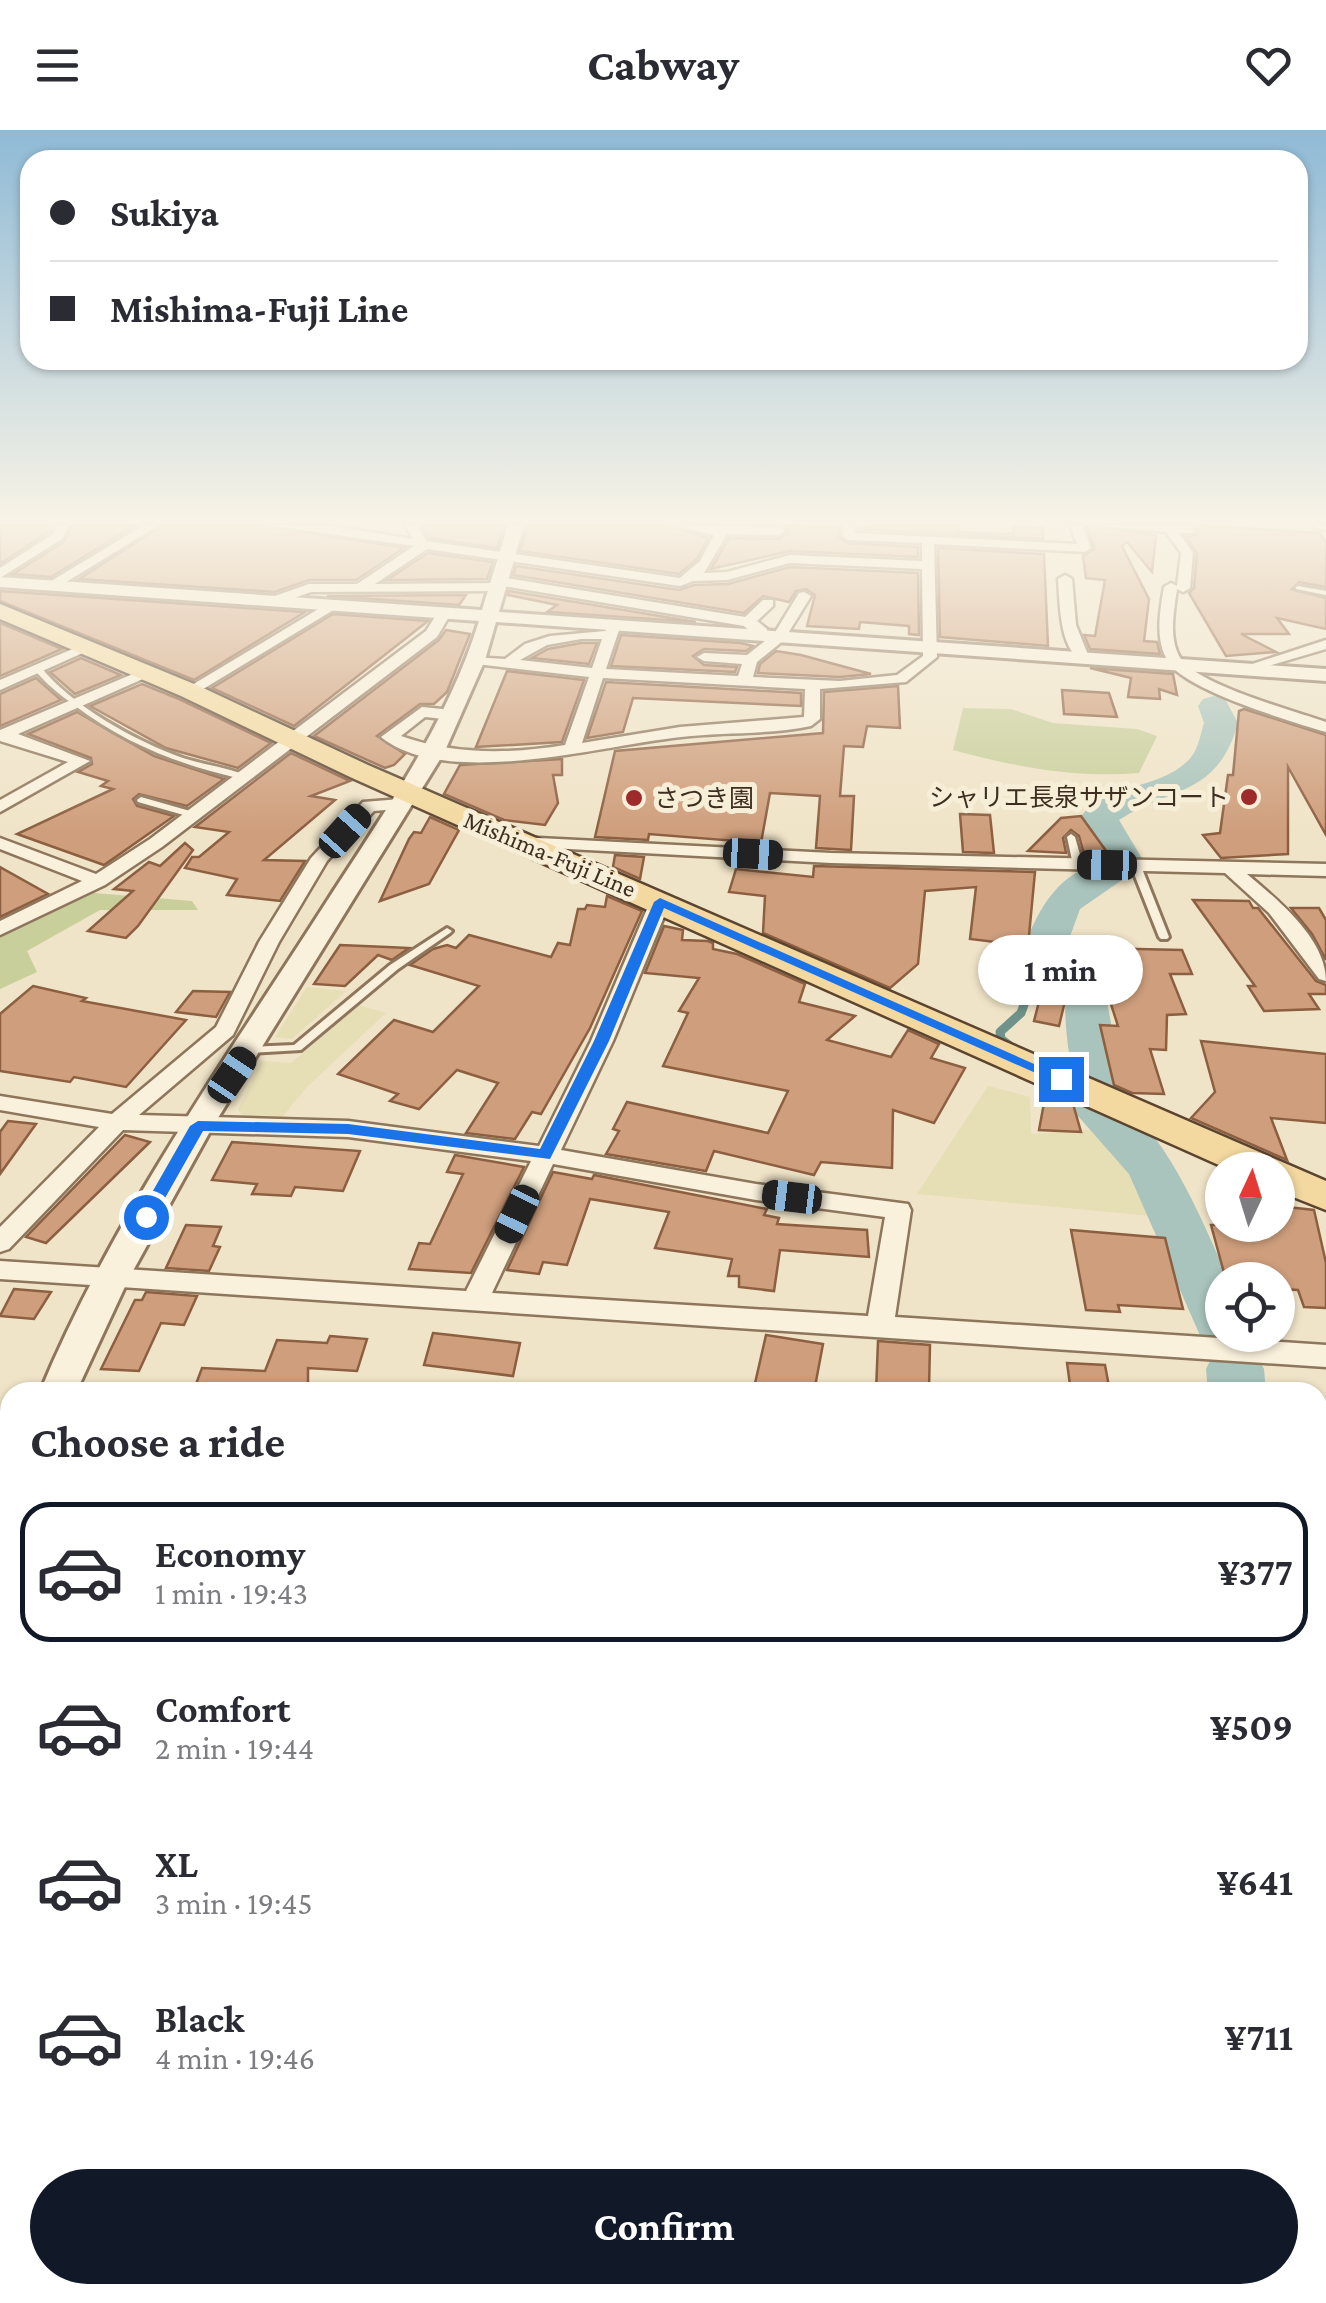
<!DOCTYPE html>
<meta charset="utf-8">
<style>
:root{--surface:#fff;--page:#f2f2f3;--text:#2b2b33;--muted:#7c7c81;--line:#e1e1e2;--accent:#111827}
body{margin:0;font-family:"Crimson Pro","Noto Sans JP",serif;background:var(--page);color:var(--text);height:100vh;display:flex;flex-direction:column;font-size:38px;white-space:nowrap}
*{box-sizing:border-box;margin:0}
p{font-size:32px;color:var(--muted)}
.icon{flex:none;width:55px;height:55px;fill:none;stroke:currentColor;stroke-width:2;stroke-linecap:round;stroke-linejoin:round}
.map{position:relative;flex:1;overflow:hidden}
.side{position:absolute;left:0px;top:1252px;width:1328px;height:922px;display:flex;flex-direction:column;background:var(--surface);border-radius:30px 30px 0 0;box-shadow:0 2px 8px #0004}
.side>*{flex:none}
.banner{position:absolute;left:20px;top:20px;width:1288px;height:220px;border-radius:30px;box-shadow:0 2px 8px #0004;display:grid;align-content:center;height:220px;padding:0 30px;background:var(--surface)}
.needle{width:65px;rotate:4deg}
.tools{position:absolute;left:1205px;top:1022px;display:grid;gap:20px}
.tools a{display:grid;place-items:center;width:90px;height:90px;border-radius:50%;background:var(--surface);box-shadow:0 2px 8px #0004;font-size:50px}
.end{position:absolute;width:45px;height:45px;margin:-22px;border:12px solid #1a73e8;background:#fff;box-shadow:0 0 0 5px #fff}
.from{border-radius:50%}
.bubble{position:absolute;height:70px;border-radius:35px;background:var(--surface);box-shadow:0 2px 8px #0004;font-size:32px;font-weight:700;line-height:70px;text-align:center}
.car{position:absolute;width:30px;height:60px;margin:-30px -15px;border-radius:12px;box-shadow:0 0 8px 2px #0007;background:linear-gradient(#222 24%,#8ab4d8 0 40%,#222 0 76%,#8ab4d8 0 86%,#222 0)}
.banner b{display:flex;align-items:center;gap:35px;height:95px;font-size:38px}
.banner b+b{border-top:2px solid var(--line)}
.banner i{width:25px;height:25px;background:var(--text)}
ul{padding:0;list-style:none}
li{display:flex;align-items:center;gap:30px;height:140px;margin:0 20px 15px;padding:0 10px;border:5px solid transparent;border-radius:30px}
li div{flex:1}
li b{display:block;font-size:38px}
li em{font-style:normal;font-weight:700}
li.active{border-color:var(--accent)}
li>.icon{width:90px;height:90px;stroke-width:1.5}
h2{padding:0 30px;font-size:45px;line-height:120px}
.primary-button{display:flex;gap:20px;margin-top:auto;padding:20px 30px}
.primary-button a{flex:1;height:115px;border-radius:60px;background:var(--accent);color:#fff;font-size:40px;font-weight:700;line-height:115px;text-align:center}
header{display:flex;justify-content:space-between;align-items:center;height:130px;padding:0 30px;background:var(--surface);font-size:45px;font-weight:700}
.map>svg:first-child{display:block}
.farmland{fill:#e6deb5}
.green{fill:#c9cf9b}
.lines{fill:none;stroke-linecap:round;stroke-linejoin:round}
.stream-far1{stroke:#6f938a;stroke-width:6}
.stream{stroke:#6f938a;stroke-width:9}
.river{fill:#a9c4bc;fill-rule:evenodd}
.building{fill:#cf9f7d;stroke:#8d5f41;stroke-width:2.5}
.service-casing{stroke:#8d765c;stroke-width:6}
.minor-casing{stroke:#8d765c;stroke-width:5}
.tertiary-casing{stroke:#8d765c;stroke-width:6}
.primary-casing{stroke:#5b4430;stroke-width:5}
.service{fill:#faf1dc;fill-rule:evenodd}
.minor{fill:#faf1dc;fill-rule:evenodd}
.tertiary{fill:#faf1dc;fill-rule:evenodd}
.primary{fill:#f3d9a0;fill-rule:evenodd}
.rail-far1-casing{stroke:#3d2e20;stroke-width:12}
.rail-casing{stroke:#3d2e20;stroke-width:16}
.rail-far1{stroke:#f7eed8;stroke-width:9;stroke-dasharray:28;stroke-linecap:butt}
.rail{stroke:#f7eed8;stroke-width:12;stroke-dasharray:36;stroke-linecap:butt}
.route{fill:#1a73e8}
.poi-dot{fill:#9e2a2b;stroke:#f7eed8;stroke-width:4}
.labels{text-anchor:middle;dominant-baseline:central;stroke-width:10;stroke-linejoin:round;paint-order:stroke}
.far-poi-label{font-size:25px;fill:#3d2e20;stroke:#f7eed8;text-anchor:end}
.far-street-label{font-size:25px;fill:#3d2e20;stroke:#f7eed8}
</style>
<header><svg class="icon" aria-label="menu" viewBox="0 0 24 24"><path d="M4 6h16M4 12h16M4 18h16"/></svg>Cabway<svg class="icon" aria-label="heart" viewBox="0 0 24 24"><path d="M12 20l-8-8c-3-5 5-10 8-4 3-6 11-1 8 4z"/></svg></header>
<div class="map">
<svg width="1326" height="2173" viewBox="0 0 1326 2173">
<rect width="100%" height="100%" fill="#f0e4c8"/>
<g class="farmland">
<polygon points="307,857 346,861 292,909 275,907"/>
<polygon points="358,875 386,883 307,957 279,991 246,989 238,980 261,931 291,933"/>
<polygon points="988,956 1030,967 1031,1004 1097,999 1134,1030 1162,1087 917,1064"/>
</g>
<g class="green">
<path d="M 963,578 L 1011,579 L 1053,593 L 1137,599 L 1157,606 L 1139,643 C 1075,648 1015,637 953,620 Z"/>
<polygon points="94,763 192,771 198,780 100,780 27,821 37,842 0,859 0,806"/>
</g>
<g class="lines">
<polyline class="stream-far1" points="1034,847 1045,816"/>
<g class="stream">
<polyline points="1009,915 1001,909 1000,902 1021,883 1035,844"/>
<polyline points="1041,930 1098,940"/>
</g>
<g class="river">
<path d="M 1214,566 L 1225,569 L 1238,593 C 1217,667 1173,655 1119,690 L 1143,730 L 1138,738 L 1127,741 L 1122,750 L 1080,779 L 1068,812 L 1094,828 L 1111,851 L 1108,877 L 1122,953 L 1115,963 L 1106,966 C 1163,988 1205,1098 1229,1150 L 1222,1150 L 1222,1205 L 1245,1205 L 1242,1210 L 1222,1216 L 1202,1210 L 1129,1044 L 1071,978 L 1078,967 L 1087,965 C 1067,955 1062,874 1067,851 L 1030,825 L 1024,816 C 1041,775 1058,743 1105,731 L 1080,688 C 1105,651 1169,661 1194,623 C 1199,614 1201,603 1204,593 L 1198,576 L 1203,569 Z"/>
<polygon points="1235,1216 1256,1223 1264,1239 1266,1262 1208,1262 1206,1239 1214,1223"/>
</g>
</g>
<g class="building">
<polygon points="0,395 53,395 50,401 0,434"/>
<polygon points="72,395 136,395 51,447 13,444 64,412"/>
<polygon points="163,395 262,395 404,418 356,450 309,450 275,462 79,449"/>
<polygon points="422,395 504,395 497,418 428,408"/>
<polygon points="528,395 667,395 708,408 697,429 679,444 520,421"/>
<polygon points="784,395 839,397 838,406 846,413 918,417 918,427 790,421 711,439 729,408 779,409 789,402"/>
<polygon points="870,395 958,395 958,402 1004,404 1014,403 1013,396 1043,398 1043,409 858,399"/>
<polygon points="1086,395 1156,405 1152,442 1127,412 1122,416 1149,469 1144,511 1157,512 1160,524 1090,519 1084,505 1095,506 1105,450 1086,448 1083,426 1095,419"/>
<polygon points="1197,395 1320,403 1326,413 1326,457 1299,452 1292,459 1326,468 1326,499 1277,488 1289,504 1241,504 1276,522 1226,526 1189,463 1194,458 1197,423 1186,407 1197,405"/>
<polygon points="938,418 1044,424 1048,516 940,507"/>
<polygon points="428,423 493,432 487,449 387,450"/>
<polygon points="516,436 679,460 694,455 728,454 790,437 918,443 919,505 909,504 909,496 860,492 859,499 807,496 815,465 806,459 796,461 789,472 763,466 744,483 513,445"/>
<polygon points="0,461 305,482 194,550 0,471"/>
<polygon points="509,461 696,492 547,482 557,475 508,465"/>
<polygon points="466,465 459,475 327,466"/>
<polygon points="333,484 428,491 294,596 212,558"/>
<polygon points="0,493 62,519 0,546"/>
<polygon points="446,500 470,504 447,562 434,574 420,574 377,606 405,624 394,635 385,638 314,606 439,510"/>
<polygon points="621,505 741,513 753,516 746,521 704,519 693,526 704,535 737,537 735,542 611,536"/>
<polygon points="581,513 597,513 589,534 532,528 548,519"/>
<polygon points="776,521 801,525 871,544 840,547 758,543 760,534"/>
<polygon points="81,528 121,545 75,564 50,542"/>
<polygon points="1090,538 1173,544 1177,565 1159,559 1160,569 1128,567 1131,548"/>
<polygon points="507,541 584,550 562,612 476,617"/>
<polygon points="36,548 61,570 0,596 0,564"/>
<polygon points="606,552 801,563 801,576 633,568 623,602 587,608"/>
<polygon points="142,554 179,569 271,613 238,638 166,618 90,576"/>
<polygon points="898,556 900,598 867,596 863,617 844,616 840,666 854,666 851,720 816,718 820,666 770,663 761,713 649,704 648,710 595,707 615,621 823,603 824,562"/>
<polygon points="1062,560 1109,563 1117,587 1064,584"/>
<polygon points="1244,579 1326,605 1326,705 1288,637 1288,724 1221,728 1203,705 1220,703 1228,645 1233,645 1239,581"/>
<polygon points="77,582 154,626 224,649 187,676 139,664 133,669 137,676 174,686 104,735 17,704 113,659 101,656 108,651 78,642 92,634 91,628 28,604"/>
<polygon points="291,623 350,651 311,666 335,670 264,730 305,731 280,771 227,765 237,749 185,738 192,727 199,727 229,702 195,697"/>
<polygon points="562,629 562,645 553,645 558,673 545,695 504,690 444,664 460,635"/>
<polygon points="960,684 990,685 994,723 963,722"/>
<polygon points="1081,686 1109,725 1084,724 1079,706 1071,700 1063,708 1066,723 1028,721 1061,688"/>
<polygon points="430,687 459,700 429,754 380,771 409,709 414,702 421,703"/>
<polygon points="185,713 193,720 138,796 126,808 88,801 133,761 114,759 149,732 160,736"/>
<polygon points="615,725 644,727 640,749 613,737"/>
<polygon points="814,736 1035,742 1028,816 970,809 976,757 925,761 918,834 890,858 763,803 765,766 729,762 736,739 813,747"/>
<polygon points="0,737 48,764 0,787"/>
<polygon points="607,766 642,781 590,898 541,984 532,982 515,1009 466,1003 498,953 457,940 419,979 390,971 398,964 338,944 394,890 433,902 479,856 410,835 433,819 447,815 456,818 469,805 551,827 558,813 570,815 578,779 585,779 587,775 605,777"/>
<polygon points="1193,770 1249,771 1253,778 1258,778 1316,851 1326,855 1326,864 1309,864 1319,879 1264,881 1248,856 1255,856"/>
<polygon points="1291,778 1319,778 1326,790 1326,830 1312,804"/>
<polygon points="664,796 683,800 682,810 708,811 713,813 713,819 737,824 805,854 799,872 855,886 827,910 891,927 908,900 939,914 931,928 965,938 934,993 893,980 892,1038 821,1032 814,1045 714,1021 706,1041 606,1024 619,1001 613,999 627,972 768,1003 788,961 663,936 688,883 679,881 699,848 645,843"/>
<polygon points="340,815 387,817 409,818 392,830 378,825 345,856 314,854"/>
<polygon points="1093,818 1182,820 1192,844 1170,844 1186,884 1167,885 1166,920 1150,919 1164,964 1132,963 1114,955 1100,895 1118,896"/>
<polygon points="1047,841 1071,846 1059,896 1034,891"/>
<polygon points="33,856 86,868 82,871 186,890 126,957 74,947 70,952 0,941 0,884"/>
<polygon points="193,861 230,862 216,887 176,882"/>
<polygon points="1201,911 1326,924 1326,993 1271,988 1287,1030 1191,988 1215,962"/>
<polygon points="1044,973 1073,974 1081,1002 1039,1000"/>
<polygon points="8,991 36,994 0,1044 0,1002"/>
<polygon points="125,1005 150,1012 46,1113 26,1107"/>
<polygon points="232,1012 360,1021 343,1061 295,1057 291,1066 252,1064 257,1054 212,1050"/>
<polygon points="455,1025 524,1037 471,1143 409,1139 419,1113 430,1114 463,1044 447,1042"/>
<polygon points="553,1042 592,1049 594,1045 767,1079 764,1085 779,1088 777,1094 867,1100 869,1127 780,1120 774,1161 739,1157 739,1146 728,1146 732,1129 655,1118 669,1082 590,1069 567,1135 543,1132 539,1144 507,1140"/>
<polygon points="1278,1076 1314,1080 1326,1133 1326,1178 1304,1177 1298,1160 1278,1159 1278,1150 1226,1150 1211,1095 1278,1095"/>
<polygon points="186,1095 221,1097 213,1116 220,1117 209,1141 166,1138"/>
<polygon points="1071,1100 1165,1108 1183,1179 1118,1175 1120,1182 1086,1180"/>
<polygon points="14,1159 51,1162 34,1189 0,1186"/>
<polygon points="146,1162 197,1166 184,1195 161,1193 139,1241 101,1239 135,1170 142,1170"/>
<polygon points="433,1203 520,1213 513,1246 424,1235"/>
<polygon points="766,1205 823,1214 814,1262 785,1257 784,1262 753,1262"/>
<polygon points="330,1206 367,1209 357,1241 308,1238 308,1262 193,1262 202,1238 265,1241 277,1210 327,1213"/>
<polygon points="878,1211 930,1215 929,1259 911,1256 911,1262 876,1262"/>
<polygon points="1067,1233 1105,1235 1110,1262 1071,1262"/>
</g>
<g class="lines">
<defs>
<g id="service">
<polygon points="1298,456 1326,461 1326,465 1296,459 1296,457"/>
<path d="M 34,536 L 40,536 C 70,575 137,612 183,628 C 205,635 230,638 250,647 L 246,650 C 183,636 126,615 74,575 C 59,564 45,553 33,538 Z"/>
<polygon points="141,667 197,683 198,685 194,688 138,672 137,670"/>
<polygon points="1071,704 1075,707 1083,735 1081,737 1075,737 1073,735 1067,707"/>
<polygon points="1136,733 1141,736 1169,807 1167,809 1161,809 1159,807 1131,736"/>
<polygon points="447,798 452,801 450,803 398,839 301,920 248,923 243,920 248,917 294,915 390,835"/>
</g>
<g id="minor">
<polygon points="57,395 69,395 62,409 0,448 0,438 53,404"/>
<polygon points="144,395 159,395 55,459 43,456"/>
<path d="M 266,395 L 331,396 L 413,409 L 405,395 L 417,395 L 426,411 L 680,448 L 700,431 L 714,405 L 670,395 L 779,397 L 785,401 L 779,405 L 727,404 L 704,443 L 727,442 L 790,425 L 922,431 L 922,413 L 848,410 L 842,406 L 843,395 L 855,395 L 854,403 L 1077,414 L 1070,395 L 1082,395 L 1091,418 L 1085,422 L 934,414 L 937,527 L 906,552 L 820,559 L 820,589 L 811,596 C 768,605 723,602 681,607 C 603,615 446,660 381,607 L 422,577 L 453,580 L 461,585 L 453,590 L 425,587 L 401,606 C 455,625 509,624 565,615 L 589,547 L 476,534 L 471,533 L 471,527 L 505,529 L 525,514 L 550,506 L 605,501 L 613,493 L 620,497 L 606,539 L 738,546 L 742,534 L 704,531 L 697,527 L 704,523 L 747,525 L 774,504 L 799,463 L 804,462 L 811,466 L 784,510 L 757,532 L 753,547 L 840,551 L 897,545 L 923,526 L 922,439 L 790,433 L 727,450 L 693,451 L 680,456 L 427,419 L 375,454 L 495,453 L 500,447 L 745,487 L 763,470 L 773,470 L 773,476 L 757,491 L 767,499 L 767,506 L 760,510 L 744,496 L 504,456 L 498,461 L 311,462 L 274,475 L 269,474 L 269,468 L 309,454 L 357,454 L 414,416 ZM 581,509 L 602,509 L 592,538 L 520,530 L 547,515 ZM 603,548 L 805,559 L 804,587 L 680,597 L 582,613 Z"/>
<path d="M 1091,395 L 1193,395 L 1194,403 L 1179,403 L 1193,423 L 1190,458 L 1183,462 L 1177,459 C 1174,481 1168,510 1181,529 C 1199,555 1294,581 1326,592 L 1326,602 C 1292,592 1188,561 1169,533 C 1154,511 1160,481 1164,457 L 1171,453 L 1177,456 L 1181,423 L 1166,402 Z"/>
<polygon points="1314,395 1326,395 1326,400 1316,398"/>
<path d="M 1065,445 L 1072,449 L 1076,495 L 1089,527 L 1082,531 C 1059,518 1060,474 1058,449 Z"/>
<polygon points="330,472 337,476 335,479 195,564 182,561"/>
<polygon points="438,482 450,485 437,507 162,717 105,755 0,805 0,791 82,751 0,719 0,708 96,744 150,709 426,501"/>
<polygon points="1326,510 1326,519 1244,543 1237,539"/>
<polygon points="84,514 96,517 0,560 0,550"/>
<polygon points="147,538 152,539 152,545 18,604 90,631 0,682 0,670 68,632 0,611 0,600"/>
<path d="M 401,669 L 410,674 L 407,678 L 374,681 L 327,731 L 279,812 L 233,905 L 139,985 L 348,991 L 539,1016 L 591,911 L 650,772 L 660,766 L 670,772 L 613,911 L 561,1020 L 756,1054 L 908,1074 L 911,1080 L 895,1187 L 1326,1215 L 1326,1237 L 0,1149 L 0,1131 L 466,1161 L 531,1031 L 348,1007 L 123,1000 L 9,1119 L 0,1122 L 0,1097 L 99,997 L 0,980 L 0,966 L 112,984 L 216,897 L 259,812 L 311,728 L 363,672 ZM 553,1034 L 756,1070 L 885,1087 L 868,1186 L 492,1163 Z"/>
<path d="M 519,707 L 831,723 L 1326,734 L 1326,746 L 1247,744 C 1278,770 1326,809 1326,851 L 1319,849 L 1269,783 L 1225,743 L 831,733 L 513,716 L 510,712 Z"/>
<polygon points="1326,1328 1326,1352 1318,1353 1318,1329"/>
<polygon points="10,1484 10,1514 0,1515 0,1485"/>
<polygon points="1326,2016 1326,2058 1318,2061 1318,2019"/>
<polygon points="643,2165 724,2165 720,2173 639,2173"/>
</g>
<g id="tertiary">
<path d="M 508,395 L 524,395 L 499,482 L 1326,539 L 1326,551 L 496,492 L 485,530 L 444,623 L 213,996 L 129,1148 L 76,1262 L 40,1262 C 112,1088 226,929 327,771 C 385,681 447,594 479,491 L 0,457 L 0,447 L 482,480 Z"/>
<polygon points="10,1349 10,1399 0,1403 0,1352"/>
</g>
<g id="primary">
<polygon points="0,474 199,556 368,635 1326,1051 1326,1080 1278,1061 1278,1040 1230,1040 350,647 181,566 0,489"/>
<polygon points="10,1298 10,1336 0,1339 0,1301"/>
</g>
</defs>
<use href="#service" class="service-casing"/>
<use href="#minor" class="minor-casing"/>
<use href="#tertiary" class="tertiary-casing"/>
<use href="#primary" class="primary-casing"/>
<use href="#service" class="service"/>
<use href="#minor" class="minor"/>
<use href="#tertiary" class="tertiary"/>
<use href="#primary" class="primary"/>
<defs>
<g id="rail-far1">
<polyline points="1318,1374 1326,1373"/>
<polyline points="1318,1493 1326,1491"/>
<polyline points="0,1565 10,1564"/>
</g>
<polyline id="rail" points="0,1668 10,1667"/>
</defs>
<use href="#rail-far1" class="rail-far1-casing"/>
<use href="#rail" class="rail-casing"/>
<use href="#rail-far1" class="rail-far1"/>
<use href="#rail" class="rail"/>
</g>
<linearGradient id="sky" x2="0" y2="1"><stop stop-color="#8fbad6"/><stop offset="0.56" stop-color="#f8f3e6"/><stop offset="1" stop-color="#f8f3e6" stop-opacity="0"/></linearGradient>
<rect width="1326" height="700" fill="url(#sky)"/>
<polygon class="route" points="660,768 1068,949 1056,952 664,778 609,911 550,1029 348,1004 203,1001 152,1091 141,1091 138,1087 190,996 198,991 348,994 540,1019 594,911 654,772"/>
<g class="poi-dot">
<circle cx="1249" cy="667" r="10"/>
<circle cx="634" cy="668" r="10"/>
</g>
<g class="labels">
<g class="far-poi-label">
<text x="1229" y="667">シャリエ長泉サザンコート</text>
<text x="654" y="668" text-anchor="start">さつき園</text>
</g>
<g class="far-street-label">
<text transform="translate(550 724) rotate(23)">Mishima-Fuji Line</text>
</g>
</g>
</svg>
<div class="tools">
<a><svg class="needle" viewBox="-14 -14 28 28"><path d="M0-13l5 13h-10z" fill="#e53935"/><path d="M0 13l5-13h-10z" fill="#7c7c81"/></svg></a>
<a><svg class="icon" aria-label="locate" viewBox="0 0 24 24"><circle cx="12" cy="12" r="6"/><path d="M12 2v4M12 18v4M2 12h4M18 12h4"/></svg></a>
</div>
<i class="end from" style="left:146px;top:1087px"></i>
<i class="end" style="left:1061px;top:949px"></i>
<div class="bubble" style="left:978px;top:805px;width:165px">1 min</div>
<i class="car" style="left:345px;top:701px;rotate:42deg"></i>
<i class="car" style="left:753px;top:724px;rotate:93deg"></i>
<i class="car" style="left:1107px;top:735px;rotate:271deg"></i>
<i class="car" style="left:232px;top:945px;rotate:34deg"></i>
<i class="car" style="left:792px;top:1067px;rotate:277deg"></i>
<i class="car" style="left:517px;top:1084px;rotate:206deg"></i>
<div class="banner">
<b><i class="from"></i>Sukiya</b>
<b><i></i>Mishima-Fuji Line</b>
</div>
<section class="side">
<h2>Choose a ride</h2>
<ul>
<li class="active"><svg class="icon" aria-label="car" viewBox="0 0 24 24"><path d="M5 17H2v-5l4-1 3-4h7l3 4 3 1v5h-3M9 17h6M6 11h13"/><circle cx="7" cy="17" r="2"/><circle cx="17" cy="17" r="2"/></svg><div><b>Economy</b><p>1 min · 19:43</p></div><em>¥377</em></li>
<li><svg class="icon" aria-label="car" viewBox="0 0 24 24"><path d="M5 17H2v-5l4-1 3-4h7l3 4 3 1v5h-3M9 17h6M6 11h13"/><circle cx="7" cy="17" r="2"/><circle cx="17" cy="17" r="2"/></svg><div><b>Comfort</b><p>2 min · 19:44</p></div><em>¥509</em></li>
<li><svg class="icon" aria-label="car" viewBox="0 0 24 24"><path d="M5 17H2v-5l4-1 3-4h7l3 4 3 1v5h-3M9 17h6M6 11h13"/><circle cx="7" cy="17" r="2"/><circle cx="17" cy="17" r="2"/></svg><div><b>XL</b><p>3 min · 19:45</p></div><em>¥641</em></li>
<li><svg class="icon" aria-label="car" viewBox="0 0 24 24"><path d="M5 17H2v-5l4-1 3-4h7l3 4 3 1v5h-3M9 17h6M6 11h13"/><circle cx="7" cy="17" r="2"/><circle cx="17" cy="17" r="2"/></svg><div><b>Black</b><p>4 min · 19:46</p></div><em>¥711</em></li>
</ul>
<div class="primary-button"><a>Confirm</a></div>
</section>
</div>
